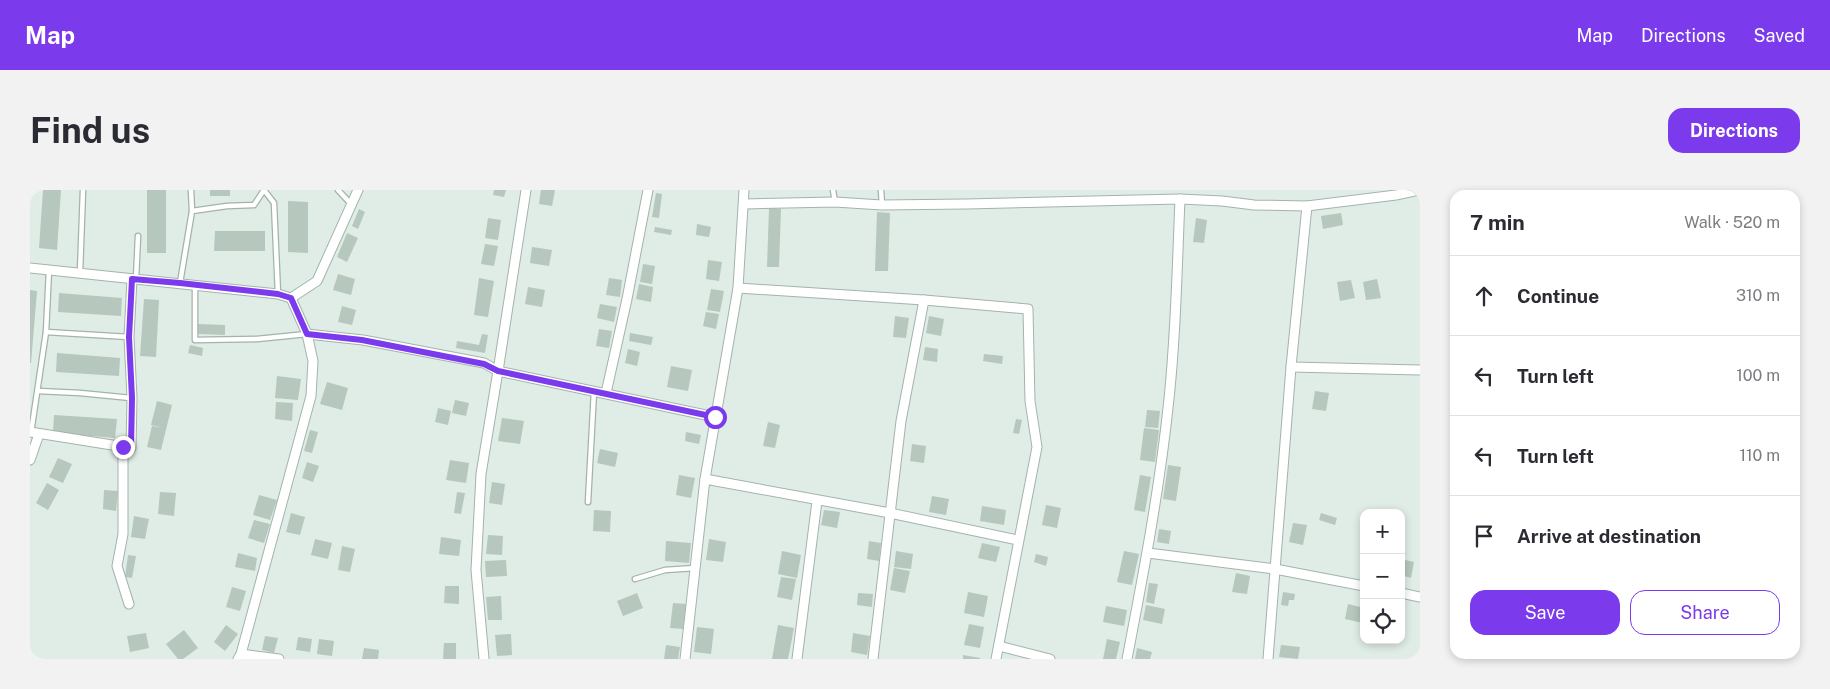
<!DOCTYPE html>
<html lang="en">
<head>
<meta charset="utf-8">
<style>
	:root { --surface:#fff; --page:#f2f2f3; --text:#2b2b33; --muted:#7c7c81; --line:#e1e1e2; --accent:#7c3aed }
	body { margin:0; font-family:"Public Sans",sans-serif; background:var(--page); color:var(--text) }
	.controls { position:absolute; right:15px; bottom:15px; display:grid; overflow:hidden; border-radius:10px; box-shadow:0 2px 8px #0003 }
	.controls button { width:45px; height:45px; display:grid; place-items:center; padding:0; border:0; border-bottom:1px solid var(--line); background:var(--surface); color:var(--text); font:25px sans-serif }
	.stop { position:absolute; width:15px; height:15px; margin:-11px; border:4px solid #7c3aed; border-radius:50%; background:#fff }
	.stop.end { background:#7c3aed; border-color:#fff; box-shadow:0 1px 5px #0008 }
	.list { margin:0; padding:0; list-style:none }
	h2 { display:flex; justify-content:space-between; align-items:center; height:65px; margin:0; padding:0 20px; font-size:21px }
	h2 small { font-size:16px; font-weight:400; color:var(--muted) }
	.list li { display:grid; grid-template-columns:32px 1fr auto; gap:15px; align-items:center; box-sizing:border-box; height:80px; padding:0 20px; border-top:1px solid var(--line) }
	.list b { display:block; font-size:19px; white-space:nowrap }
	.list em { font-size:16px; font-style:normal; color:var(--muted) }
	.actions { display:flex; gap:10px; padding:15px 20px }
	.actions a { flex:1; padding:11px 0; border:1px solid var(--accent); border-radius:15px; text-align:center; font-size:18px; color:var(--accent) }
	.actions .main { background:var(--accent); color:#fff }
	.icon { flex:none; width:28px; height:28px; fill:none; stroke:currentColor; stroke-width:2; stroke-linecap:round; stroke-linejoin:round }
	.map { position:relative; flex:none; width:1390px; height:469px; overflow:hidden; border-radius:15px }
	header { display:flex; align-items:center; gap:30px; box-sizing:border-box; height:70px; padding:0 25px; background:var(--accent); color:#fff }
	header strong { font-size:24px }
	nav { display:flex; gap:28px; margin-inline-start:auto; font-size:18px }
	.intro { display:flex; align-items:center; justify-content:space-between; box-sizing:border-box; height:120px; padding:0 30px }
	h1 { margin:0; font-size:35px }
	.button { padding:12px 22px; border-radius:15px; background:var(--accent); color:#fff; font-size:18px; font-weight:700 }
	main { display:flex; gap:30px; padding:0 30px }
	aside { flex:1; background:var(--surface); border-radius:15px; box-shadow:0 2px 8px #0003 }
	.map>svg:first-child { display:block }
	.building { fill:#b6c7be }
	.lines { fill:none; stroke-linecap:round; stroke-linejoin:round }
	.service-casing { stroke:#a3b4ac; stroke-width:7 }
	.minor-casing { stroke:#a3b4ac; stroke-width:11 }
	.service { stroke:#fff; stroke-width:4.5 }
	.minor { stroke:#fff; stroke-width:9 }
	.route { stroke:#7c3aed; stroke-width:6 }
</style>
</head>
<body>
<header>
<strong>Map</strong>
<nav><a>Map</a><a>Directions</a><a>Saved</a></nav>
</header>
<div class="intro"><h1>Find us</h1><a class="button">Directions</a></div>
<main>
<div class="map">
<svg width="1390" height="469" viewBox="0 0 1390 469">
	<rect width="100%" height="100%" fill="#e0ece6"/>
	<g class="building">
		<polygon points="13,0 31,0 27,60 9,58"/>
		<rect x="117" y="0" width="19" height="63"/>
		<rect x="180" y="0" width="20" height="6"/>
		<polygon points="464,0 476,0 474,7 463,5"/>
		<polygon points="511,0 525,0 522,16 509,14"/>
		<polygon points="626,3 632,4 629,28 622,27"/>
		<polygon points="258,11 278,12 278,63 258,62"/>
		<polygon points="739,18 751,19 749,77 737,77"/>
		<polygon points="329,19 335,22 328,39 322,36"/>
		<polygon points="847,22 860,23 858,81 845,81"/>
		<polygon points="1311,23 1313,35 1293,39 1291,26"/>
		<polygon points="458,28 471,30 468,50 455,48"/>
		<polygon points="1166,28 1177,30 1174,53 1163,52"/>
		<polygon points="667,34 681,37 679,47 666,45"/>
		<polygon points="625,37 642,40 641,45 624,42"/>
		<polygon points="185,41 235,41 235,61 184,61"/>
		<polygon points="317,43 328,48 317,72 307,67"/>
		<polygon points="455,54 468,56 464,76 451,74"/>
		<polygon points="502,57 522,60 519,76 500,73"/>
		<polygon points="678,70 692,72 689,91 676,89"/>
		<polygon points="613,74 625,76 622,94 610,92"/>
		<polygon points="308,84 325,89 321,105 303,100"/>
		<polygon points="449,88 464,91 458,127 444,125"/>
		<polygon points="579,88 592,90 590,107 576,105"/>
		<polygon points="1347,89 1351,108 1336,110 1333,92"/>
		<polygon points="1321,90 1325,108 1310,111 1307,92"/>
		<polygon points="609,94 623,97 621,112 606,109"/>
		<polygon points="498,97 515,100 512,117 495,114"/>
		<polygon points="681,99 694,101 690,122 677,120"/>
		<polygon points="0,100 7,101 1,173 0,173"/>
		<polygon points="29,103 92,108 91,126 28,122"/>
		<polygon points="114,109 129,110 126,167 110,166"/>
		<polygon points="570,114 587,117 584,132 567,128"/>
		<polygon points="312,116 326,120 322,135 308,132"/>
		<polygon points="676,122 689,124 686,139 673,136"/>
		<polygon points="865,126 879,128 876,148 863,147"/>
		<polygon points="899,126 914,129 911,146 896,143"/>
		<polygon points="168,134 195,135 195,145 168,144"/>
		<polygon points="569,139 582,141 579,158 566,156"/>
		<polygon points="600,143 623,147 621,155 599,151"/>
		<polygon points="452,144 458,145 455,163 426,158 427,151 449,155"/>
		<polygon points="160,155 173,158 172,166 158,163"/>
		<polygon points="895,157 908,159 907,172 893,170"/>
		<polygon points="598,159 610,162 607,176 595,173"/>
		<polygon points="27,163 90,168 89,186 26,182"/>
		<polygon points="954,164 973,166 972,174 953,171"/>
		<polygon points="641,176 662,180 658,201 637,197"/>
		<polygon points="247,186 271,189 268,210 245,208"/>
		<polygon points="297,192 318,198 312,220 290,214"/>
		<polygon points="1285,201 1299,203 1296,221 1282,219"/>
		<polygon points="425,210 439,213 436,226 422,223"/>
		<polygon points="127,211 142,215 131,260 117,257 122,236 133,238 121,235"/>
		<polygon points="246,212 263,213 262,231 245,229"/>
		<polygon points="408,218 421,221 418,235 405,232"/>
		<polygon points="1117,220 1130,221 1128,238 1115,237"/>
		<polygon points="24,225 87,229 85,248 23,243"/>
		<polygon points="472,228 494,231 490,254 468,251"/>
		<polygon points="986,229 992,230 989,244 983,243"/>
		<polygon points="738,232 750,235 745,258 733,256"/>
		<polygon points="1114,238 1129,240 1125,272 1110,270"/>
		<polygon points="280,240 288,242 282,263 274,261"/>
		<polygon points="656,242 671,245 669,254 655,251"/>
		<polygon points="882,254 896,256 894,273 880,271"/>
		<polygon points="570,259 588,263 585,277 567,273"/>
		<polygon points="28,268 42,274 33,293 19,287"/>
		<polygon points="420,270 439,273 436,293 416,290"/>
		<polygon points="277,272 289,276 283,292 272,288"/>
		<polygon points="1138,275 1151,277 1146,311 1133,309"/>
		<polygon points="649,285 665,288 661,308 646,305"/>
		<polygon points="1110,285 1121,287 1115,322 1104,320"/>
		<polygon points="462,292 475,294 472,315 459,313"/>
		<polygon points="17,293 29,300 18,320 6,313"/>
		<polygon points="74,300 88,301 86,321 73,319"/>
		<polygon points="130,302 146,303 144,326 128,324"/>
		<polygon points="427,302 435,303 431,324 424,323"/>
		<polygon points="229,305 247,310 240,330 223,325"/>
		<polygon points="902,306 919,309 916,325 899,322"/>
		<polygon points="1016,315 1031,318 1027,338 1012,335"/>
		<polygon points="952,316 976,320 974,335 950,331"/>
		<polygon points="564,320 581,321 580,342 563,341"/>
		<polygon points="794,320 810,322 807,338 791,335"/>
		<polygon points="261,323 275,327 270,345 256,342"/>
		<polygon points="1291,323 1307,328 1305,335 1289,330"/>
		<polygon points="104,326 119,329 115,349 101,347"/>
		<polygon points="224,330 240,334 234,353 218,348"/>
		<polygon points="1263,333 1277,335 1273,355 1259,352"/>
		<polygon points="1129,339 1141,341 1139,354 1127,352"/>
		<polygon points="458,345 473,346 472,365 456,364"/>
		<polygon points="411,347 431,350 429,366 409,364"/>
		<polygon points="285,349 302,353 298,369 281,365"/>
		<polygon points="679,349 696,352 693,372 676,370"/>
		<polygon points="636,351 661,353 659,373 635,371"/>
		<polygon points="839,351 851,353 849,371 837,369"/>
		<polygon points="952,353 970,357 966,372 948,368"/>
		<polygon points="312,356 325,359 320,382 308,380"/>
		<polygon points="752,361 771,365 767,388 748,384"/>
		<polygon points="866,361 883,364 881,379 864,377"/>
		<polygon points="1094,361 1109,364 1102,395 1087,392"/>
		<polygon points="208,363 227,368 225,381 205,377"/>
		<polygon points="1006,364 1018,367 1016,376 1004,372"/>
		<polygon points="98,365 106,366 102,388 95,387"/>
		<polygon points="1371,369 1384,372 1381,388 1371,385"/>
		<polygon points="476,370 477,386 456,387 455,371"/>
		<polygon points="864,378 880,381 875,403 860,400"/>
		<polygon points="1206,383 1220,386 1217,404 1202,402"/>
		<polygon points="751,387 766,389 762,410 747,407"/>
		<polygon points="1119,393 1128,394 1124,414 1116,412"/>
		<polygon points="415,396 429,396 429,414 414,413"/>
		<polygon points="202,397 216,401 210,421 196,417"/>
		<polygon points="938,402 958,406 954,427 934,423"/>
		<polygon points="1253,402 1265,404 1264,410 1259,410 1258,416 1251,415"/>
		<polygon points="607,403 613,418 593,426 587,411"/>
		<polygon points="828,403 843,404 842,417 827,415"/>
		<polygon points="471,406 472,430 458,430 456,407"/>
		<polygon points="643,413 656,414 653,439 640,438"/>
		<polygon points="1318,414 1334,418 1333,433 1315,429"/>
		<polygon points="1116,415 1135,419 1132,434 1113,430"/>
		<polygon points="1076,416 1097,420 1094,436 1073,432"/>
		<polygon points="939,434 954,437 950,458 934,455"/>
		<polygon points="196,435 208,444 195,461 184,452"/>
		<polygon points="748,435 764,438 758,469 742,469"/>
		<polygon points="667,437 684,439 681,464 664,462"/>
		<polygon points="154,440 168,458 153,469 148,469 136,454"/>
		<polygon points="116,443 119,458 100,462 97,446"/>
		<polygon points="823,443 840,446 837,465 821,462"/>
		<polygon points="481,444 482,465 467,466 465,445"/>
		<polygon points="235,446 248,448 244,463 232,460"/>
		<polygon points="268,447 282,449 280,462 266,460"/>
		<polygon points="289,449 304,451 302,466 287,464"/>
		<polygon points="1077,449 1090,452 1086,469 1073,469"/>
		<polygon points="414,453 426,453 426,469 413,469"/>
		<polygon points="636,455 650,457 648,469 634,469"/>
		<polygon points="1251,455 1270,457 1268,469 1249,467"/>
		<polygon points="334,458 349,460 348,469 332,469"/>
		<polygon points="1107,458 1122,462 1120,469 1105,469"/>
		<polygon points="933,465 950,468 950,469 933,469"/>
	</g>
	<g class="lines">
		<defs>
			<g id="service">
				<polyline points="161,0 162,21"/>
				<polyline points="308,0 321,14"/>
				<polyline points="803,0 805,12"/>
				<polyline points="851,0 852,15"/>
				<polyline points="50,82 53,0"/>
				<polyline points="106,89 108,46"/>
				<polyline points="150,93 162,21 197,16 224,15 234,0 244,13 248,104"/>
				<polyline points="165,96 165,150 227,149 277,144"/>
				<polyline points="16,142 99,147"/>
				<polyline points="8,201 50,203 101,208"/>
				<polyline points="1,243 16,142 19,80"/>
				<polyline points="558,312 564,201"/>
				<polyline points="605,389 635,380 665,378"/>
			</g>
			<g id="minor">
				<polyline points="714,14 805,12 852,15 936,14 1150,9 1192,11 1224,15 1277,16 1366,5 1390,0"/>
				<polyline points="0,78 248,104 261,108 277,144 283,171 281,206 211,464 208,469"/>
				<polyline points="708,98 894,110 998,119 1000,211 1007,257 966,469"/>
				<polyline points="261,108 287,91 328,0"/>
				<polyline points="277,144 333,150 454,173 468,181 685,227"/>
				<polyline points="1261,177 1390,180"/>
				<polyline points="576,203 597,109 618,0"/>
				<polyline points="0,242 101,258 102,208 99,147 102,89"/>
				<polyline points="93,257 93,344 87,376 99,414"/>
				<polyline points="0,270 9,244"/>
				<polyline points="675,289 708,98 714,0"/>
				<polyline points="1118,363 1245,379 1334,396"/>
				<polyline points="1371,403 1390,407"/>
				<polyline points="969,456 1020,469"/>
				<polyline points="211,464 249,469"/>
				<polyline points="454,469 446,380 451,284 468,181 496,0"/>
				<polyline points="655,469 675,289 860,323 988,350"/>
				<polyline points="767,469 787,311"/>
				<polyline points="843,469 871,231 894,110"/>
				<path d="M1097 469C1113 386 1129 302 1138 218 1146 148 1147 78 1150 9"/>
				<polyline points="1238,469 1261,177 1277,16"/>
			</g>
		</defs>
		<use href="#service" class="service-casing"/>
		<use href="#minor" class="minor-casing"/>
		<use href="#service" class="service"/>
		<use href="#minor" class="minor"/>
	</g>
	<g class="lines">
		<polyline class="route" points="93,257 101,258 102,208 99,147 102,89 150,93 248,104 261,108 277,144 332,150 454,174 468,181 685,227"/>
	</g>
</svg>
<div class="controls">
<button>+</button>
<button>−</button>
<button><svg class="icon" aria-label="locate" viewBox="0 0 24 24"><circle cx="12" cy="12" r="6"/><path d="M12 2v4M12 18v4M2 12h4M18 12h4"/></svg></button>
</div>
<div class="stop" style="left:685px;top:227px"></div>
<div class="stop end" style="left:93px;top:257px"></div>
</div>
<aside>
<h2>7 min<small>Walk · 520 m</small></h2>
<ul class="list">
<li><svg class="icon" aria-label="ahead" viewBox="0 0 24 24"><path d="M12 20V5M6 11l6-6 6 6"/></svg><div><b>Continue</b></div><em>310 m</em></li>
<li><svg class="icon" aria-label="left" viewBox="0 0 24 24"><path d="M17 20v-9H6M10 6l-5 5 5 5"/></svg><div><b>Turn left</b></div><em>100 m</em></li>
<li><svg class="icon" aria-label="left" viewBox="0 0 24 24"><path d="M17 20v-9H6M10 6l-5 5 5 5"/></svg><div><b>Turn left</b></div><em>110 m</em></li>
<li><svg class="icon" aria-label="arrive" viewBox="0 0 24 24"><path d="M6 21V4h12l-3 4 3 4H6"/></svg><div><b>Arrive at destination</b></div></li>
</ul>
<div class="actions"><a class="main">Save</a><a>Share</a></div>
</aside>
</main>
</body>
</html>
